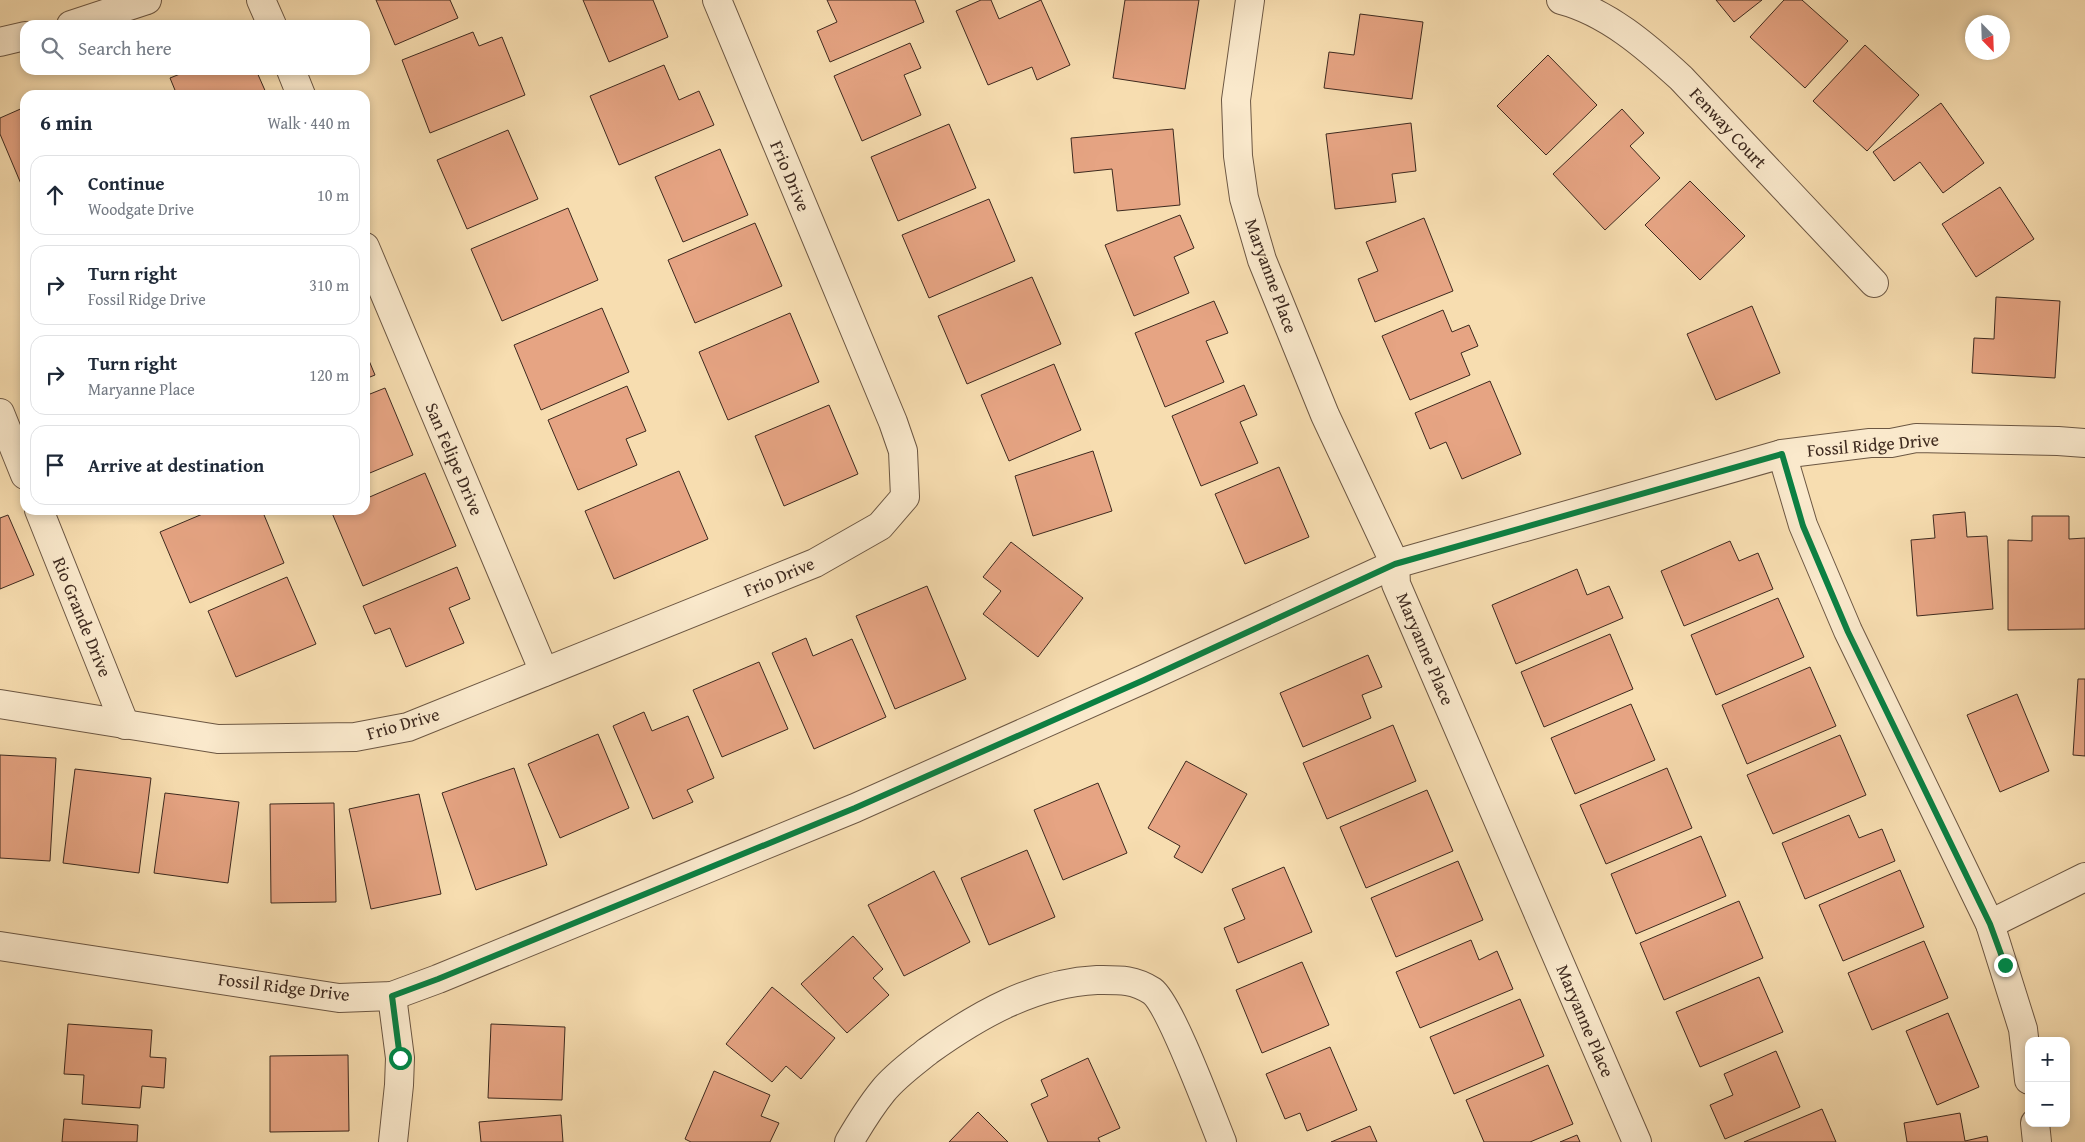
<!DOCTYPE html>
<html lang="en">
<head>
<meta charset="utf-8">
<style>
	:root { --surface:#fff; --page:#f6f6f7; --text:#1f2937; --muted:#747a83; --line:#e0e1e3 }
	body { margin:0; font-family:"Gentium Book Plus",serif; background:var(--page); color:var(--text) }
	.controls { position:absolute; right:15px; bottom:15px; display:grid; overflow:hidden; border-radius:10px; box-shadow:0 2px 8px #0003 }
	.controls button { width:45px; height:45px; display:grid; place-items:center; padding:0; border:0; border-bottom:1px solid var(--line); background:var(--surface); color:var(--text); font:25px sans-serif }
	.compass { position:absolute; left:1965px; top:15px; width:45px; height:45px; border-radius:50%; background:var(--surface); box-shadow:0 2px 8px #0003; rotate:157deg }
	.stop { position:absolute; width:15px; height:15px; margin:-11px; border:4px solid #0b8043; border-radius:50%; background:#fff }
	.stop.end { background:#0b8043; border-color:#fff; box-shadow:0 1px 5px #0008 }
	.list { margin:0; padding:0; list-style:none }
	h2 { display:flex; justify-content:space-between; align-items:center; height:65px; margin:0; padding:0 20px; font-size:21px }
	h2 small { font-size:16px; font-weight:400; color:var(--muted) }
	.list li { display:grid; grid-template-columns:32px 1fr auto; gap:15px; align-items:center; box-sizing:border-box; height:80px; margin:0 10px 10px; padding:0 10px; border:1px solid var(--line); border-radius:15px }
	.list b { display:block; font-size:19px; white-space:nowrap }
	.list p { margin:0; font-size:16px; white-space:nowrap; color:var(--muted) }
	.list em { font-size:16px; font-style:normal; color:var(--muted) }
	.icon { flex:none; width:28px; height:28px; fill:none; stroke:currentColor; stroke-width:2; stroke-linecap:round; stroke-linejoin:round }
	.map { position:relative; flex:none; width:2085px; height:1142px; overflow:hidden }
	.search { position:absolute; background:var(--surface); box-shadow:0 2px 8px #0003; left:20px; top:20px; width:350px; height:55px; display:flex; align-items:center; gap:12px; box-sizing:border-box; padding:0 18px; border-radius:15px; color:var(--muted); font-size:19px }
	.panel { position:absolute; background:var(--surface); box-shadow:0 2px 8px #0003; left:20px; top:90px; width:350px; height:425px; border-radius:15px }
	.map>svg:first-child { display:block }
	.building { fill:#e6a483; stroke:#3e2a1f }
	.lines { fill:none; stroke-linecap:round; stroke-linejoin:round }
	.minor-casing { stroke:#6c5743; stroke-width:30 }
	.tertiary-casing { stroke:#6c5743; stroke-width:30 }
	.minor { stroke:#fae9cc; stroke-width:28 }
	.tertiary { stroke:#fae9cc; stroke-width:28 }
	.route { stroke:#0b8043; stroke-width:6 }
	.labels { text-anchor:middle; stroke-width:4.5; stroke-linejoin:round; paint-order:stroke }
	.street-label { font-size:18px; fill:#3e2a1f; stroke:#fae9cc }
</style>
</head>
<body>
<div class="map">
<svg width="2085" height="1142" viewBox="0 0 2085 1142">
	<rect width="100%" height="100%" fill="#f7ddb0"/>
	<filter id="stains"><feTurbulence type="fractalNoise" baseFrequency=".004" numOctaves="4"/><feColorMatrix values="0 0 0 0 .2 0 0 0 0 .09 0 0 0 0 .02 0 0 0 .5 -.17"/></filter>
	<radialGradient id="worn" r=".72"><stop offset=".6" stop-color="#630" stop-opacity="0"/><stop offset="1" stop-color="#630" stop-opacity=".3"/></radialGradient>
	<g class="building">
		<polygon points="376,0 450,0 458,18 395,45"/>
		<polygon points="583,0 653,0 668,37 609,62"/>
		<polygon points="827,0 915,0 924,22 830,62 817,31 837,22"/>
		<polygon points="981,0 991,0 999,19 1041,0 1070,65 1037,80 1032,67 988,85 956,11"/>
		<polygon points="1125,0 1199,0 1185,89 1113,78"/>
		<polygon points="1716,0 1762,0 1734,22"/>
		<polygon points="1784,0 1802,0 1848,41 1805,88 1750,37"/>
		<polygon points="1360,14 1423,22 1412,99 1324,88 1329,52 1354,55"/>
		<polygon points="473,32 479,46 502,37 525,95 430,133 402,60"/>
		<polygon points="910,43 921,68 904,75 921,115 862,141 834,76"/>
		<polygon points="1865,45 1919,95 1867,151 1813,101"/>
		<polygon points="1548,55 1597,105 1546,155 1497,106"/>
		<polygon points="664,65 679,100 699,91 714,125 619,165 590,96"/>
		<polygon points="190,70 256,70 267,95 177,95 170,78"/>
		<polygon points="1941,103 1984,163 1943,193 1920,162 1894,181 1873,152"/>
		<polygon points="25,107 25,190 24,191 0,134 0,118"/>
		<polygon points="1622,109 1644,133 1630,146 1660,178 1605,230 1553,174"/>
		<polygon points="1411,123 1416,171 1392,174 1396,202 1335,209 1326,134"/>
		<polygon points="949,124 976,188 898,221 871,157"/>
		<polygon points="1173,129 1180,205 1117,211 1112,169 1074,173 1071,138"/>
		<polygon points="508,130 538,199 467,229 437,160"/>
		<polygon points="720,149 748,215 683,242 655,177"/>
		<polygon points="1690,181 1745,236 1700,280 1645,225"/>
		<polygon points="2000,187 2034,239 1976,277 1942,224"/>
		<polygon points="989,199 1015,261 929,298 902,235"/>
		<polygon points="568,208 598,280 502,321 471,249"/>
		<polygon points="1180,215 1194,248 1174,257 1189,293 1134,316 1105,245"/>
		<polygon points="1424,218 1453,291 1375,322 1358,279 1378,271 1366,242"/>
		<polygon points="755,223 782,286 695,323 668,260"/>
		<polygon points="1032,277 1061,344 967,384 938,316"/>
		<polygon points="1996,297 2060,301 2055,378 1972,373 1974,338 1994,339"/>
		<polygon points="1214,301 1228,333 1206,341 1224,382 1165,407 1135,333"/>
		<polygon points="1752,306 1780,373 1716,400 1687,334"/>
		<polygon points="602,308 629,372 541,410 514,345"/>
		<polygon points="1443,310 1452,332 1469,325 1478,346 1461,353 1470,375 1410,400 1382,336"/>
		<polygon points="790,313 819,382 728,420 699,352"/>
		<polygon points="365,351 375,375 365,379"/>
		<polygon points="1054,364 1081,430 1009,461 981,395"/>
		<polygon points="1490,381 1521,454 1462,479 1446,442 1430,449 1415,413"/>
		<polygon points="1244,385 1257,415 1240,422 1258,463 1201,486 1172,416"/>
		<polygon points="627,386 646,431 626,439 637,465 578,490 548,420"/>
		<polygon points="385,388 413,455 365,475 365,396"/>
		<polygon points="829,405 858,474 784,506 755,436"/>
		<polygon points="1093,451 1112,511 1033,536 1015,476"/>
		<polygon points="1279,467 1309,537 1245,564 1215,494"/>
		<polygon points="679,471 708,539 614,579 585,511"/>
		<polygon points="425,473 456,546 363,586 332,513 339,510 365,510 365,499"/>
		<polygon points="212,510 262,510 284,563 190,603 160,532"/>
		<polygon points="1965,512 1967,537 1987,536 1993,609 1917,616 1911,540 1935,538 1933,515"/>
		<polygon points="8,515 34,575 0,589 0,518"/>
		<polygon points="2032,516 2069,516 2069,539 2085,538 2085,629 2008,630 2008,540 2032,541"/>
		<polygon points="1730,541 1739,561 1758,553 1773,589 1684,626 1661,571"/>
		<polygon points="1011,542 1083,598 1038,657 983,614 1001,591 983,577"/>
		<polygon points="457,567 470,599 449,608 464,643 406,667 390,628 375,634 363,606"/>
		<polygon points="1577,569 1587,595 1609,586 1623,618 1516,664 1492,605"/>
		<polygon points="287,577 316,644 236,677 208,611"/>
		<polygon points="927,586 966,679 895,709 856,616"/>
		<polygon points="1778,598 1804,657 1716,695 1691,635"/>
		<polygon points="1610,634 1633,689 1544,727 1521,672"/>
		<polygon points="806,638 813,656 852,639 886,717 814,749 772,653"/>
		<polygon points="1368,655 1382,687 1362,695 1371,718 1303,747 1280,693"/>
		<polygon points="759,662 788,729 722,757 693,690"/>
		<polygon points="1810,667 1836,726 1747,764 1722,705"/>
		<polygon points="2078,679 2085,679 2085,756 2073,755"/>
		<polygon points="2017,694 2049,771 2000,792 1967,715"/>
		<polygon points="1631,704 1655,760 1575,794 1551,738"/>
		<polygon points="644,712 652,731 688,716 714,778 687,790 693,802 653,819 613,726"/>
		<polygon points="1393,725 1416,781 1327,819 1303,763"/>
		<polygon points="598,734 629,808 560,838 528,764"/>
		<polygon points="1840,735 1866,795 1773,834 1747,775"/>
		<polygon points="0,755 56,758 50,861 0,858"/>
		<polygon points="1186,761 1247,794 1202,873 1174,857 1180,846 1148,828"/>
		<polygon points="514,768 547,865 476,890 442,793"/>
		<polygon points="1667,768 1692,828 1606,864 1580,805"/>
		<polygon points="75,769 151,778 139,873 63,863"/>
		<polygon points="1098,783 1127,853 1063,880 1034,810"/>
		<polygon points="1427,790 1453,851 1366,888 1340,827"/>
		<polygon points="165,793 239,802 228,883 154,873"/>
		<polygon points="419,794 441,894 371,909 349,809"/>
		<polygon points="334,803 336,902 271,903 270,804"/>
		<polygon points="1849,815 1859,838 1882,829 1895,861 1805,899 1782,843"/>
		<polygon points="1701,836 1726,896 1636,934 1611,874"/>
		<polygon points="1027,850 1055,917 989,945 961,878"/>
		<polygon points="1458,861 1483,920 1396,957 1371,898"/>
		<polygon points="1284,867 1312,932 1238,963 1224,928 1245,919 1232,889"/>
		<polygon points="1900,870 1924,927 1843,961 1819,905"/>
		<polygon points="934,871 970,942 904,976 868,905"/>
		<polygon points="1739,901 1763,958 1664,1000 1640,943"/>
		<polygon points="853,936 883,969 873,978 889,995 847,1033 801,984"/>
		<polygon points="1471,940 1479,960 1497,951 1513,989 1420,1028 1396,972"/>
		<polygon points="1924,941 1948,998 1872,1030 1848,973"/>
		<polygon points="1302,962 1329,1025 1262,1053 1236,990"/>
		<polygon points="1759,977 1783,1032 1700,1067 1676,1012"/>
		<polygon points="772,987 835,1038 801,1079 786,1066 772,1082 726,1044"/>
		<polygon points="1520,999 1544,1056 1454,1094 1430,1037"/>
		<polygon points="1948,1013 1979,1087 1937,1105 1906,1031"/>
		<polygon points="68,1024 152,1030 150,1057 166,1058 164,1088 142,1086 140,1108 82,1104 84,1075 64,1074"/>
		<polygon points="491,1024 565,1027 562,1100 488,1098"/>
		<polygon points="1330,1047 1357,1110 1307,1131 1300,1113 1285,1119 1266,1074"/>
		<polygon points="1776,1051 1800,1107 1725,1139 1710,1105 1733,1095 1724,1074"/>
		<polygon points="348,1055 349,1131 270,1132 270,1056"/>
		<polygon points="1088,1058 1120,1128 1098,1138 1100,1142 1048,1142 1031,1104 1048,1096 1041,1080"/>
		<polygon points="1548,1065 1573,1124 1530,1142 1484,1142 1466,1100"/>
		<polygon points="714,1071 770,1095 761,1116 779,1123 770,1142 691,1142 685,1139"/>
		<polygon points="1822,1109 1836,1142 1744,1142"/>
		<polygon points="978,1112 1008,1142 949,1142"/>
		<polygon points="1960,1113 1965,1141 1987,1136 1988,1142 1907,1142 1904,1123"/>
		<polygon points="561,1115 563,1142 481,1142 479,1122"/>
		<polygon points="64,1119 138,1125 137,1142 62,1142"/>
		<polygon points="1370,1126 1377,1142 1331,1142"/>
		<polygon points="1577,1135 1580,1142 1560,1142"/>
	</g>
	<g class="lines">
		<defs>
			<g id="minor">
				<polyline points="261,0 272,25"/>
				<polyline points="1250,0 1236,100 1238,156 1244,198 1262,260 1325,415 1395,564 1396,584 1637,1142"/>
				<path d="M1561 0C1607 12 1646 46 1681 78L1874 283"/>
				<polyline points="71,25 147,0"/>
				<polyline points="0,42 25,36"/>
				<polyline points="291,70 301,95"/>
				<polyline points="365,247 544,672"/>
				<polyline points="0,413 25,475"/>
				<polyline points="1782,454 1803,525 1848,631 1990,924 2023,1029 2029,1080"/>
				<polyline points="39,510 125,725"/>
				<polyline points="0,704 218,739 355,737 408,727 815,563 880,526 905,497 903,451 893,422 717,0"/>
				<polyline points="1990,924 2085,877"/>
				<polyline points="392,996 400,1058 399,1085 393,1142"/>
				<polyline points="2035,1123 2037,1142"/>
				<path d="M849 1142C859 1125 870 1107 883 1091 895 1076 913 1063 928 1051 978 1015 1034 983 1097 980 1119 980 1133 979 1152 991 1170 1004 1211 1115 1222 1142"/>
			</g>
			<polyline id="tertiary" points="0,946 339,998 392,996 438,979 855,808 1144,679 1395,564 1782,454 1870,443 1891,443 1916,438 2058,441 2085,443"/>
		</defs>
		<use href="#minor" class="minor-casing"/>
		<use href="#tertiary" class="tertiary-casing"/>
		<use href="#minor" class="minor"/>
		<use href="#tertiary" class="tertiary"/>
	</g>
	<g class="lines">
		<polyline class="route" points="400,1058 392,996 438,979 855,808 1144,680 1395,564 1782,454 1803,526 1848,632 1990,924 2005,965"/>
	</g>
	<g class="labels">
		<g class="street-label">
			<text transform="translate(1728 128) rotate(47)" y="6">Fenway Court</text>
			<text transform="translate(790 176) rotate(67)" y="6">Frio Drive</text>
			<text transform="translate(1271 276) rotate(70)" y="6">Maryanne Place</text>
			<text transform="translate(1873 445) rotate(-5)" y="6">Fossil Ridge Drive</text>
			<text transform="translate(454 459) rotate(67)" y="6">San Felipe Drive</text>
			<text transform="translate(779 577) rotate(-23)" y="6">Frio Drive</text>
			<text transform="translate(82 617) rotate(68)" y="6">Rio Grande Drive</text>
			<text transform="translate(1425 649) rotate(67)" y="6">Maryanne Place</text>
			<text transform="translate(403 724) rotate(-16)" y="6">Frio Drive</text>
			<text transform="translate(284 987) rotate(7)" y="6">Fossil Ridge Drive</text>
			<text transform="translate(1585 1021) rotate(67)" y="6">Maryanne Place</text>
		</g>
	</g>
	<rect width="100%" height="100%" filter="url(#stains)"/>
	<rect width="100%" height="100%" fill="url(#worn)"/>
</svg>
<div class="controls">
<button>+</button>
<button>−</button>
</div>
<svg class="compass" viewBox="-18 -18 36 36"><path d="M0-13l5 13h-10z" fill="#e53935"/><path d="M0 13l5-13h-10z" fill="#747a83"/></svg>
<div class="stop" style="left:400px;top:1058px"></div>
<div class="stop end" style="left:2005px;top:965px"></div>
<div class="search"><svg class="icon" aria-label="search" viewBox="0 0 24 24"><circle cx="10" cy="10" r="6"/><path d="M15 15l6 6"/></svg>Search here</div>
<section class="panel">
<h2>6 min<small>Walk · 440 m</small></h2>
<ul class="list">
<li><svg class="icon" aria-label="ahead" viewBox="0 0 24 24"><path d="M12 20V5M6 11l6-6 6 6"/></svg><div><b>Continue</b><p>Woodgate Drive</p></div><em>10 m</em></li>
<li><svg class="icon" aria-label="right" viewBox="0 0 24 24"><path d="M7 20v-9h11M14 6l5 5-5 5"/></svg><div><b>Turn right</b><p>Fossil Ridge Drive</p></div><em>310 m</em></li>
<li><svg class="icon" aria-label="right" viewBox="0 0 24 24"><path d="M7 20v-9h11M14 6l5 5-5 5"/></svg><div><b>Turn right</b><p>Maryanne Place</p></div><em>120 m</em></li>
<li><svg class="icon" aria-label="arrive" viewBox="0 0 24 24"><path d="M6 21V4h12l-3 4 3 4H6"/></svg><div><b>Arrive at destination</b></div></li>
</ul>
</section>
</div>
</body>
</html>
